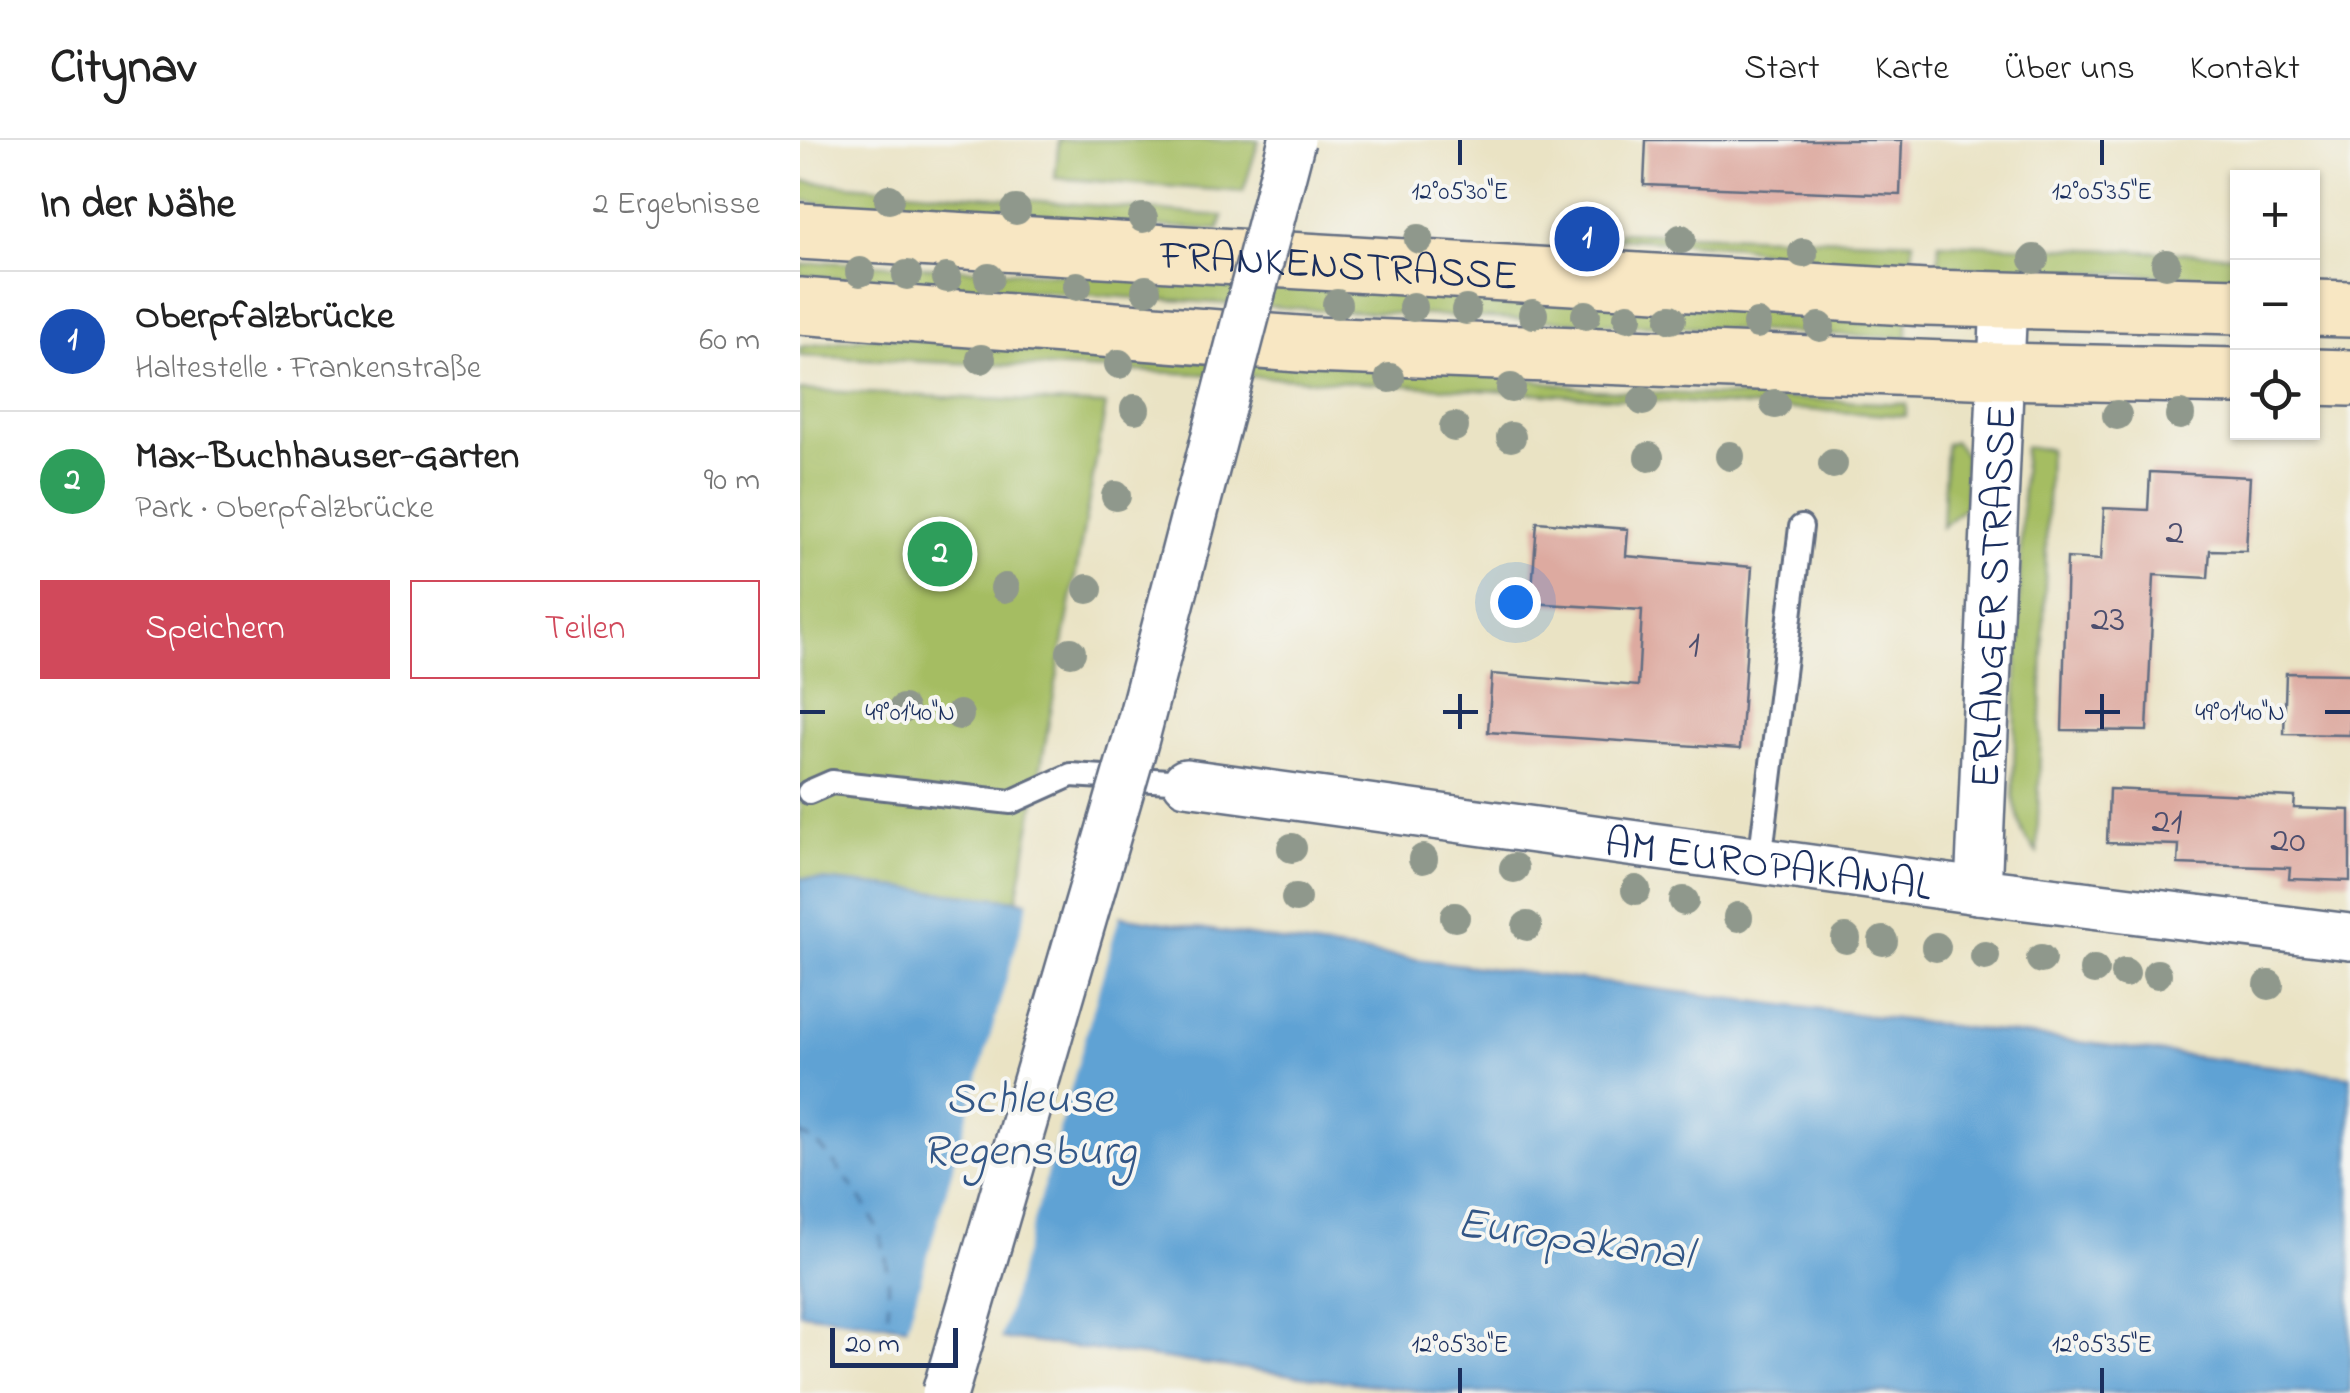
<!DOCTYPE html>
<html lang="de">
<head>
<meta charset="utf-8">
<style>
	:root { --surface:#fff; --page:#f2f2f2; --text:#222; --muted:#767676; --line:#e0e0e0; --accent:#d1495b }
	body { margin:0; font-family:"Indie Flower",sans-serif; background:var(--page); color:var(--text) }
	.controls { position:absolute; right:30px; top:30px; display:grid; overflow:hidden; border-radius:0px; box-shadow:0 2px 8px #0004 }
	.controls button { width:90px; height:90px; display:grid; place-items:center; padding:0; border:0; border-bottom:2px solid var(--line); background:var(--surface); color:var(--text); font:50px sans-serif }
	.scale { position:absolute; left:30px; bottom:25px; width:128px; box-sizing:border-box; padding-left:10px; border:5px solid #1b2f5e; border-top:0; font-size:28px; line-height:35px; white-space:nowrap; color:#1b2f5e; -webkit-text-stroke:8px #f6f6f2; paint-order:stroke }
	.you { position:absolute; left:715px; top:462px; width:35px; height:35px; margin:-25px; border:8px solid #fff; border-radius:50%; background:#1a73e8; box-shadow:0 0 0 15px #1a73e833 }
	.badge { display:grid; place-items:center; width:65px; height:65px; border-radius:50%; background:var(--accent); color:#fff; font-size:32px; font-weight:700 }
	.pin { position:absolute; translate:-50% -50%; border:5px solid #fff; box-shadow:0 2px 10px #0006 }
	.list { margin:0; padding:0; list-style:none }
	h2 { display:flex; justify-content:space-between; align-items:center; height:130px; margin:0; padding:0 40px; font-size:42px }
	h2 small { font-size:32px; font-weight:400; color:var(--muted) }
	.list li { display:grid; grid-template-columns:65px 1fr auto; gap:30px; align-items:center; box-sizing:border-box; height:140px; padding:0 40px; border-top:2px solid var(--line) }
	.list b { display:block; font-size:38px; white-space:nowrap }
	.list p { margin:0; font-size:32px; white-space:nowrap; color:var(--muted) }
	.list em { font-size:32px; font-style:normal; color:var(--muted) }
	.actions { display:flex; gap:20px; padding:30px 40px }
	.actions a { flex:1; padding:22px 0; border:2px solid var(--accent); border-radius:0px; text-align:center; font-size:35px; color:var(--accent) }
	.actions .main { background:var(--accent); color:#fff }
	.icon { flex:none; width:55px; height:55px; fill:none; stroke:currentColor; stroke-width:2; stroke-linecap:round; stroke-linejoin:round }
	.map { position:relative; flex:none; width:1550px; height:1253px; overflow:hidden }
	header { display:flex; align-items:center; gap:60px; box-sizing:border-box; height:140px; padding:0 50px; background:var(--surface); border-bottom:2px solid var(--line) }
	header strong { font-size:48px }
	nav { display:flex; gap:55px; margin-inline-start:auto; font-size:35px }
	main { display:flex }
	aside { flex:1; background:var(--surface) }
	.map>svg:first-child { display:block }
	.green { fill:#a5bd62; stroke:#607660; stroke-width:2.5 }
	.water { fill:#5fa2d4; stroke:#3d6899; stroke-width:2.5 }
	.pier { fill:#eae3c4 }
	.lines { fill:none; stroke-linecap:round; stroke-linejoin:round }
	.ferry { stroke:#335787; stroke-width:2.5; stroke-dasharray:12 10; stroke-linecap:butt }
	.building { fill:#ddaaa0 }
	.service-casing { stroke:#636e82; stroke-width:28 }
	.minor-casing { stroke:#636e82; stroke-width:50 }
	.secondary-casing { stroke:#636e82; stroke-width:60 }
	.service { stroke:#fff; stroke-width:22 }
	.minor { stroke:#fff; stroke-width:45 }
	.secondary { stroke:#f8e7c3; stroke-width:55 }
	.minor-bridge-casing { stroke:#636e82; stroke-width:50; stroke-linecap:butt }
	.minor-bridge { stroke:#fff; stroke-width:45 }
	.tree { fill:#8f988c }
	.ticks { fill:none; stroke:#1b2f5e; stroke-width:4 }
	.labels { text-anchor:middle; stroke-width:8; stroke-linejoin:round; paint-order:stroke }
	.number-label { font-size:38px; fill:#4c4e6e }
	.street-label { font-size:42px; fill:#1b2f5e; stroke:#f6f6f2 }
	.water-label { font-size:45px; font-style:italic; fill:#335787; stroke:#f6f6f2 }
	.ticks-label { font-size:25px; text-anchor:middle; fill:#1b2f5e; stroke:#f6f6f2; stroke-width:8; stroke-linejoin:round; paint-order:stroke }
</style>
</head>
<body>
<header>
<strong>Citynav</strong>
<nav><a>Start</a><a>Karte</a><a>Über uns</a><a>Kontakt</a></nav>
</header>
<main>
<aside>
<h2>In der Nähe<small>2 Ergebnisse</small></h2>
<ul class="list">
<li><span class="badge" style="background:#1a4fb4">1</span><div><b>Oberpfalzbrücke</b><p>Haltestelle · Frankenstraße</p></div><em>60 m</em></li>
<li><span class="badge" style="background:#2e9e5b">2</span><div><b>Max-Buchhauser-Garten</b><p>Park · Oberpfalzbrücke</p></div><em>90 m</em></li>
</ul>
<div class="actions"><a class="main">Speichern</a><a>Teilen</a></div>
</aside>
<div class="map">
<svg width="1550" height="1253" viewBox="0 0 1550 1253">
	<rect width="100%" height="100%" fill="#f6f6f2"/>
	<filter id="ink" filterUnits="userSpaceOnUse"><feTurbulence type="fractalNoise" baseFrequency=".01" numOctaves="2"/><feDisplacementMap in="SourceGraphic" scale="20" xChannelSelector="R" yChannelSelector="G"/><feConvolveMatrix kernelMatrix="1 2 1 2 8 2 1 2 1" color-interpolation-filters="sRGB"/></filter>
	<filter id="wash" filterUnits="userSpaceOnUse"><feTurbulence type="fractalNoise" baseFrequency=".0048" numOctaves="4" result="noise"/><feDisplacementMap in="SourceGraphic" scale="40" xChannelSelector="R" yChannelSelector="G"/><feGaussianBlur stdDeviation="2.25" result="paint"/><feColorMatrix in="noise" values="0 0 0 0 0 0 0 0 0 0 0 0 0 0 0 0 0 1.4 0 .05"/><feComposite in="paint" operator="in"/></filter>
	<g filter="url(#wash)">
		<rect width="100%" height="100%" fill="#eae3c4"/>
		<g class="green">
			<polygon points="259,0 459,0 443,52 255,38"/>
			<polygon points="0,41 423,76 419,90 30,66 0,60"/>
			<polygon points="821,92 1113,101 1112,126 1013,123 938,106 813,98"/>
			<polygon points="1139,103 1437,115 1438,138 1138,127"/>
			<polygon points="28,122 1107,177 1107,198 523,170 0,136 0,125"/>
			<polygon points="77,196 681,231 793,250 1106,264 1106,276 465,237 0,216 0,207"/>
			<polygon points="0,250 306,265 217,760 0,738"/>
			<polygon points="1154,301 1165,315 1166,366 1142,387 1146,304"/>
			<polygon points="1224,307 1249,309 1237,713 1223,694 1213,657"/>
		</g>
		<polygon class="water" points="0,738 217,760 520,807 1550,936 1550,1253 636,1253 0,1173"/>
		<polygon class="pier" points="230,757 321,770 199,1203 106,1192"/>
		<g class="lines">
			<path class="ferry" d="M0 994C19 1002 28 1015 40 1031 83 1083 93 1117 87 1185"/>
		</g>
		<g id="blocks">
			<g class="building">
				<polygon points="846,0 1102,0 1100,55 844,45"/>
				<polygon points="1350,332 1450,337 1446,411 1410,410 1408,438 1354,435 1347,591 1262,590 1267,418 1301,420 1304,368 1348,370"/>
				<polygon points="737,382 828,389 826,416 952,427 940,609 688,592 692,534 838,546 842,470 731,463"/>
				<polygon points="1486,533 1550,534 1550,595 1484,594"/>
				<polygon points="1309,649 1495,657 1494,668 1550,670 1550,741 1489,739 1490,728 1378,724 1379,705 1307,703"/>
			</g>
		</g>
	</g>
	<g filter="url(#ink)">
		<use href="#blocks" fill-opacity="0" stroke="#636e82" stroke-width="2.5"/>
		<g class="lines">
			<defs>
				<g id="service">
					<polyline points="9,652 32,642 211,662 271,635 386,642"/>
					<polyline points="960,721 1001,387"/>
				</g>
				<g id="minor">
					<path id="s1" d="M386 642 1178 751 1550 797"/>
					<path id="s2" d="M1178 751 1204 160"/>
				</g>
				<g id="secondary">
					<path id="s3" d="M0 91 1125 158 1438 166"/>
					<polyline points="0,166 512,205 1198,231 1438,236"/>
					<polyline points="1512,168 1550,169"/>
					<polyline points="1512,237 1550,238"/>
				</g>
			</defs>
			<use href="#service" class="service-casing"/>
			<use href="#minor" class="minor-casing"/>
			<use href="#secondary" class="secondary-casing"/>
			<use href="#service" class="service"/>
			<use href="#minor" class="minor"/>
			<use href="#secondary" class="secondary"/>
			<defs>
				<polyline id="minor-bridge" points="145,1253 335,602 492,0"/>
			</defs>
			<use href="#minor-bridge" class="minor-bridge-casing"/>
			<use href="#minor-bridge" class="minor-bridge"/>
		</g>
		<g class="tree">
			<circle cx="89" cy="59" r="15"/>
			<circle cx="216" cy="70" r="15"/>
			<circle cx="343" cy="78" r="15"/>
			<circle cx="619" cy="99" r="15"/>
			<circle cx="881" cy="99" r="15"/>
			<circle cx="1003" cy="113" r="15"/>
			<circle cx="1234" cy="119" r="15"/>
			<circle cx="1366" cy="124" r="15"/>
			<circle cx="60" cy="132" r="15"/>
			<circle cx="107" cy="135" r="15"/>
			<circle cx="147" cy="138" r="15"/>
			<circle cx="189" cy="138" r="15"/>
			<circle cx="277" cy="146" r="15"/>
			<circle cx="346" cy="150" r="15"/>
			<circle cx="537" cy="164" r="15"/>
			<circle cx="613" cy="167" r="15"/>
			<circle cx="666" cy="170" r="15"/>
			<circle cx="733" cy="174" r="15"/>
			<circle cx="786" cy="175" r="15"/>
			<circle cx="828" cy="177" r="15"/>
			<circle cx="871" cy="179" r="15"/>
			<circle cx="957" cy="184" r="15"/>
			<circle cx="1020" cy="187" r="15"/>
			<circle cx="181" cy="219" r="15"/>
			<circle cx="319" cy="224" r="15"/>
			<circle cx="590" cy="238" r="15"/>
			<circle cx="711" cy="248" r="15"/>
			<circle cx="843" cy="261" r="15"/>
			<circle cx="975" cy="264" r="15"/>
			<circle cx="335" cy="269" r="15"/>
			<circle cx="1317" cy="275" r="15"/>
			<circle cx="1380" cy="275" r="15"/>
			<circle cx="654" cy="287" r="15"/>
			<circle cx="711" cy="297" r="15"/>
			<circle cx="930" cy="316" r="15"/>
			<circle cx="849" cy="317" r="15"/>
			<circle cx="1033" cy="324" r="15"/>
			<circle cx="316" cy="356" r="15"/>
			<circle cx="205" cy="448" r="15"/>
			<circle cx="288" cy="449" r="15"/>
			<circle cx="271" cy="512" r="15"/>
			<circle cx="103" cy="569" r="15"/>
			<circle cx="159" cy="575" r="15"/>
			<circle cx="492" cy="708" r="15"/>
			<circle cx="623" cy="719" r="15"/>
			<circle cx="714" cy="728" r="15"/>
			<circle cx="836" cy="750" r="15"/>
			<circle cx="496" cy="758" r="15"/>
			<circle cx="884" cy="761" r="15"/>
			<circle cx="655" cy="777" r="15"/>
			<circle cx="938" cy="777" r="15"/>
			<circle cx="727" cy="786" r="15"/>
			<circle cx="1046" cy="799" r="15"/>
			<circle cx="1083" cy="801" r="15"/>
			<circle cx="1136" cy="807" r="15"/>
			<circle cx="1185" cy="816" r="15"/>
			<circle cx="1241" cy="819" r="15"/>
			<circle cx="1294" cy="830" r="15"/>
			<circle cx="1325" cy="833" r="15"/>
			<circle cx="1357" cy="834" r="15"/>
			<circle cx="1469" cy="845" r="15"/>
		</g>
	</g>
	<path class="ticks" d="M660 0V25M1302 0V25M660 554V589M1302 554V589M0 572H25M643 572H678M1285 572H1320M1525 572H1550M660 1228V1253M1302 1228V1253"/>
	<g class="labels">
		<g class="number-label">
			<text x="1375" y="403">2</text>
			<text x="1308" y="490">23</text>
			<text x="894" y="515">1</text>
			<text x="1367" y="692">21</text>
			<text x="1488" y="711">20</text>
		</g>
		<g class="street-label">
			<text dy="15" stroke="none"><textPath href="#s3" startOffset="540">FRANKENSTRASSE</textPath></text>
			<text dy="15" stroke="none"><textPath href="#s2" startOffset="295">ERLANGER STRASSE</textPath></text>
			<text dy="15" stroke="none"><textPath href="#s1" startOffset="588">AM EUROPAKANAL</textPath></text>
		</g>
		<g class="water-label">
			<text x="229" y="972">Schleuse<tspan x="229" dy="52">Regensburg</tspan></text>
			<text transform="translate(775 1096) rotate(8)" y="16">Europakanal</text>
		</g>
	</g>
	<g class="ticks-label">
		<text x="660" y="59">12°05'30"E</text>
		<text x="1302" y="59">12°05'35"E</text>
		<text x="110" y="580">49°01'40"N</text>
		<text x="1440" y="580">49°01'40"N</text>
		<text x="660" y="1212">12°05'30"E</text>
		<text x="1302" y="1212">12°05'35"E</text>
	</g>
</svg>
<div class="controls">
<button>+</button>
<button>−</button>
<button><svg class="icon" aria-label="locate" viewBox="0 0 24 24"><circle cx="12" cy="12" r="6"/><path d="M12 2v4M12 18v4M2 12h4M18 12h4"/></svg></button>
</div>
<div class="scale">20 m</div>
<div class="you"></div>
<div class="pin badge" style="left:787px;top:99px;background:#1a4fb4">1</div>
<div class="pin badge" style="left:140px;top:414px;background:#2e9e5b">2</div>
</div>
</main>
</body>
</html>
